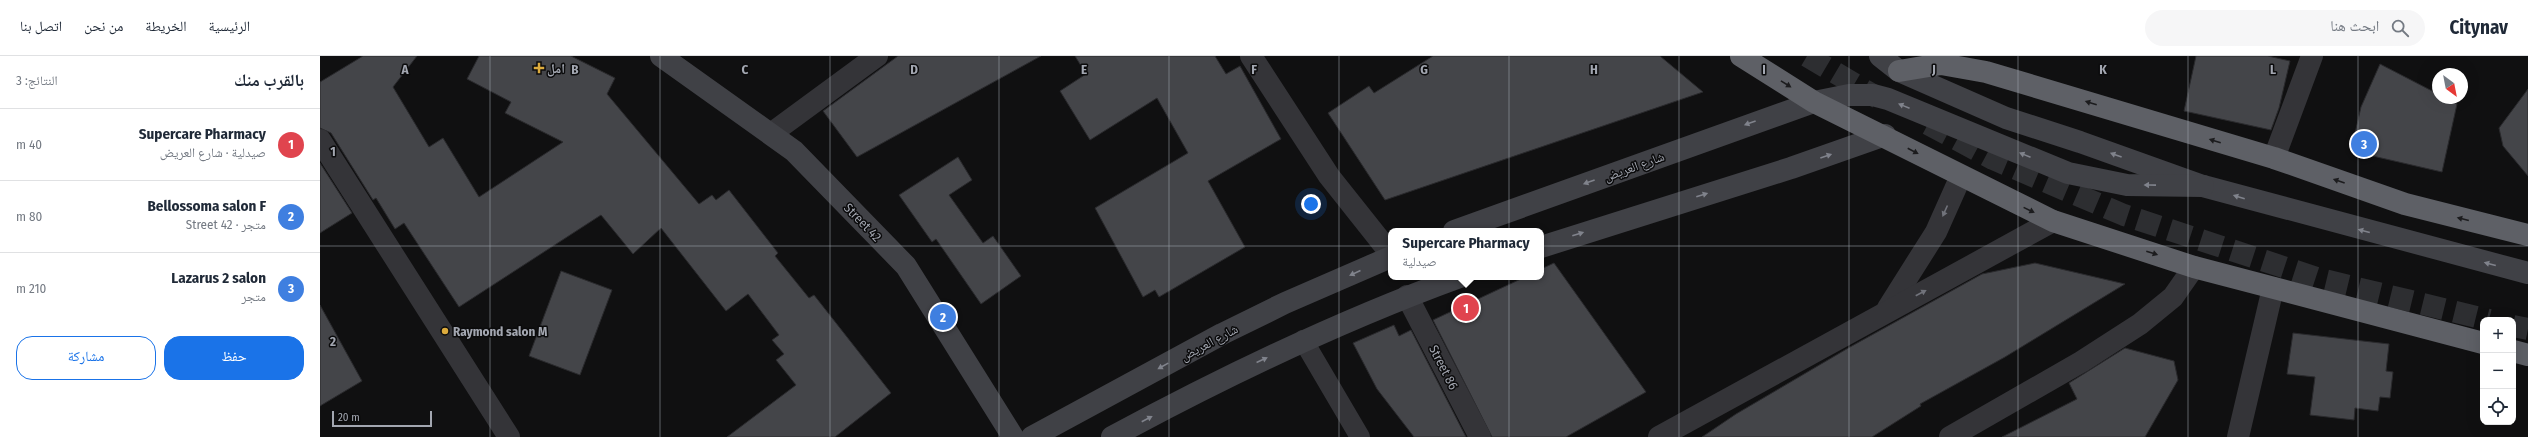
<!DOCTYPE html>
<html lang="ar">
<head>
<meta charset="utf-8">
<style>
	:root { --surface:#fff; --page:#f6f6f7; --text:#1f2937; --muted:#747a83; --line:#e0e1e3; --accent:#1a73e8 }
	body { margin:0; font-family:"Fira Sans Condensed","Noto Naskh Arabic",sans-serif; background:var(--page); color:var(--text); direction:rtl }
	.controls { position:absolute; right:12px; bottom:12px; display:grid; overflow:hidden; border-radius:8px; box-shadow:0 4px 16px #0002 }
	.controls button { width:36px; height:36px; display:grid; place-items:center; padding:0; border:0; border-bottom:1px solid var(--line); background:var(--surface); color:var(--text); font:20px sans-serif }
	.compass { position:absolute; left:2112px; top:12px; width:36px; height:36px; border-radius:50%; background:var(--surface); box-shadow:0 4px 16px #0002; rotate:148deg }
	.scale { position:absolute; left:12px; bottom:10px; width:100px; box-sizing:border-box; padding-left:4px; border:2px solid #a3a7b1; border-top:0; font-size:11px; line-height:14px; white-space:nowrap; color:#a3a7b1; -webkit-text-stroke:3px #0b0b0c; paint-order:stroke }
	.you { position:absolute; left:991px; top:148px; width:14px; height:14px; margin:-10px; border:3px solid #fff; border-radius:50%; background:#1a73e8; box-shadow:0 0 0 6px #1a73e833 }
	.badge { display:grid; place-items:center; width:26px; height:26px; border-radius:50%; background:var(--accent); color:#fff; font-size:13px; font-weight:700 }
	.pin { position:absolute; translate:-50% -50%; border:2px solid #fff; box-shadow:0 1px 4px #0006 }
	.popup { position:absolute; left:1068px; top:172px; width:156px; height:52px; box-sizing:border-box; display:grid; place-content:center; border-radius:8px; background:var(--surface); filter:drop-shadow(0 1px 3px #0005); font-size:13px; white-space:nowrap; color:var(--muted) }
	.popup b { font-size:15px; color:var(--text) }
	.popup::after { content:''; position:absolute; left:50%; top:100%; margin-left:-8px; border:8px solid transparent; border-top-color:var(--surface) }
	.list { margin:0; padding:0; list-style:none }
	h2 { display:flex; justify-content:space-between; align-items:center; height:52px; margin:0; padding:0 16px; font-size:17px }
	h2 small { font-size:13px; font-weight:400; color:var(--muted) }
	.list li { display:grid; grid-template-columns:26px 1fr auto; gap:12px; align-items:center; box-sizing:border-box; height:72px; padding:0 16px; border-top:1px solid var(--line) }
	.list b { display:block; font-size:15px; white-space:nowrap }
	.list p { margin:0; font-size:13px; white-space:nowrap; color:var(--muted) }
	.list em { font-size:13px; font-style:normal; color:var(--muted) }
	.actions { display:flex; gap:8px; padding:12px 16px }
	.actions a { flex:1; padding:9px 0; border:1px solid var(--accent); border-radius:16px; text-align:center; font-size:14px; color:var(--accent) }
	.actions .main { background:var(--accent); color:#fff }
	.icon { flex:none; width:22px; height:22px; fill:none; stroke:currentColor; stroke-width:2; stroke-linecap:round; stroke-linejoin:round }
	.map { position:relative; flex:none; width:2208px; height:381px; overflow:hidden; direction:ltr }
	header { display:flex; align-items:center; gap:24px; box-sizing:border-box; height:56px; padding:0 20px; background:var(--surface); border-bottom:1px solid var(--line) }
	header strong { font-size:19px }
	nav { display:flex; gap:22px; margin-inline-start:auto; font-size:14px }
	.search { width:280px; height:36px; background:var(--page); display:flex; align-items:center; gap:10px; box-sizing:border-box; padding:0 14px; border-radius:22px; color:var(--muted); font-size:15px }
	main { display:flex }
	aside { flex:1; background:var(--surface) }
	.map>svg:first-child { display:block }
	.building { fill:#444549; stroke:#2a2a2d }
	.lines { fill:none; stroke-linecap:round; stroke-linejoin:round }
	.secondary-tunnel { stroke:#2d2e31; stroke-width:22; stroke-dasharray:22 11; stroke-linecap:butt }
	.lane { stroke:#343438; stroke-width:20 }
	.street { stroke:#343438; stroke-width:22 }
	.secondary { stroke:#404146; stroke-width:22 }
	.highway { stroke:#5e6066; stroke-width:22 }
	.oneway { fill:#1c1c1e }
	.oneway2 { fill:#80838c }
	.oneway3 { fill:#71737b }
	.grid { fill:none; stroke:#a3a7b1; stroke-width:1; stroke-opacity:0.55 }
	.poi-dot { fill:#dcab3d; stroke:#0b0b0c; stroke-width:1.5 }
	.labels { text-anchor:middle; stroke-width:3; stroke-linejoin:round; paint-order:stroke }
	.poi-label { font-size:13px; font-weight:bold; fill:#a3a7b1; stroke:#0b0b0c; text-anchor:start }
	.street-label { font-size:13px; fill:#a3a7b1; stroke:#0b0b0c }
	.grid-label { font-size:13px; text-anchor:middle; font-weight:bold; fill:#a3a7b1; stroke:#0b0b0c; stroke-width:3; stroke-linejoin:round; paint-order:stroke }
</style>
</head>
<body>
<header>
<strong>Citynav</strong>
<div class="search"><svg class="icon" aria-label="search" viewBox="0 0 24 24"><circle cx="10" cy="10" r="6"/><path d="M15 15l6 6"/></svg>ابحث هنا</div>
<nav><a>الرئيسية</a><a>الخريطة</a><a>من نحن</a><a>اتصل بنا</a></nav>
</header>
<main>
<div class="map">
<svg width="2208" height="381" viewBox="0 0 2208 381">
	<rect width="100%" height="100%" fill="#101011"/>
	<g class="building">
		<polygon points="43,0 97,0 73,31 109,91 123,82 159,141 243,86 185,57 191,46 147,23 159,0 251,0 295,22 287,38 379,148 392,139 396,144 409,134 458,197 455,200 489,242 494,239 571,337 515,381 407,381 476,329 456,304 464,298 452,284 459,279 428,238 406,255 341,172 313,198 281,159 139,251 84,167 75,173 56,142 53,144 11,77 0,72 0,26"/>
		<polygon points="578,0 721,0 537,101 503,55"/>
		<polygon points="755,0 895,0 906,18 920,10 961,83 888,125 925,191 839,241 835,234 823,241 775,152 868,97 837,42 770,84 740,35 766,18"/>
		<polygon points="1113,0 1340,0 1383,36 1065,144 1008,57 1049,30 1054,37"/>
		<polygon points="1876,0 1948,0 1970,5 1959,52 1951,74 1864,55"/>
		<polygon points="2060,8 2118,38 2118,42 2125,42 2137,48 2122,116 2031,95 2041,51"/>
		<polygon points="2208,33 2208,120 2183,90 2179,72"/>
		<polygon points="638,101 652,124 629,139 663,187 673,180 701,220 661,248 616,183 612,186 579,139"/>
		<polygon points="0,107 32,157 0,177"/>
		<polygon points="1234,207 1326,336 1246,381 1172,381 1113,264 1205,221 1221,221 1221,213"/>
		<polygon points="1715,207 1805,228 1685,301 1600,348 1601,350 1552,381 1382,381 1416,358 1530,291 1662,218"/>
		<polygon points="241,215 292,234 260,319 209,300"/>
		<polygon points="0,249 42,325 0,350"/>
		<polygon points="1074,269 1079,280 1091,274 1146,381 1094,381 1057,333 1033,287"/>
		<polygon points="1973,277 2069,288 2066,315 2073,316 2070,342 2060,341 2058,355 2035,352 2034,364 1990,359 1995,321 1967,318"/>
		<polygon points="1805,292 1854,305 1858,324 1825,381 1682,381 1757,343 1749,327"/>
	</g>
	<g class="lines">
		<g class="secondary-tunnel">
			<polyline points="1487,0 1558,42"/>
			<polyline points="1608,68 1673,103 1804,159 2000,223 2169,264"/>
			<polyline points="2193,270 2208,273"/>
		</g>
		<polyline class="lane" points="983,284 1040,381"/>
		<g class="street">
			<polyline points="931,0 1009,120 1071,198"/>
			<polyline points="452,77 557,0"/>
			<polyline points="0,84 189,381"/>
			<polyline points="1954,102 1992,0"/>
			<polyline points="1087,240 1160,381"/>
			<polyline points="1568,252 1616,176 1641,120"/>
			<polyline points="1339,381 1733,165"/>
			<polyline points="1630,381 1761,306 1820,268 1853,241 1874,211"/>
			<polyline points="1918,381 1953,232"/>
		</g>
		<g class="secondary">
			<polyline points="341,0 474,95 586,210 693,381"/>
			<polyline points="1560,0 1579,15 1686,62 1760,86 1883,130 2208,217"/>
			<polyline points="1134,175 1494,46 1529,39 1553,39 1568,43 1748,117 1807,129 1883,130"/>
			<polyline points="1221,191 1471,112 1565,79"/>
			<polyline points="712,381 902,278 965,247 1071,201"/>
			<path d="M792 381C905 320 1019 265 1140 221"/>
		</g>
		<g class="highway">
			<polyline points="1421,0 1494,46 1733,165 1874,211 2163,287"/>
			<polyline points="1579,15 1621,8 1666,16 1954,102 2085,148 2208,179"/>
			<polyline points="2193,295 2208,299"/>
		</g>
	</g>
	<defs><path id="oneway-solid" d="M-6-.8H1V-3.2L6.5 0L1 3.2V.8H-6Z"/></defs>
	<g class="oneway">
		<use href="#oneway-solid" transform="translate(1466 28) rotate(32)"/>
		<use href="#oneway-solid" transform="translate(1771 47) rotate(-163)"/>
		<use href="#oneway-solid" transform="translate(1895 85) rotate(-163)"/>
		<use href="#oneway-solid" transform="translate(1593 95) rotate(28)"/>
		<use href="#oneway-solid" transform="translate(2019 125) rotate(-161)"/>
		<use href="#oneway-solid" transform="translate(1709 154) rotate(26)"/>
		<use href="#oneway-solid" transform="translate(2143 163) rotate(-166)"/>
		<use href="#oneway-solid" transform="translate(1832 197) rotate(18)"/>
	</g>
	<g class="oneway2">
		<use href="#oneway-solid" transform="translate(1584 50) rotate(-158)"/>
		<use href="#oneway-solid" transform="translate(1430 67) rotate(160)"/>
		<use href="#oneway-solid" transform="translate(1705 99) rotate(-158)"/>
		<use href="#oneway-solid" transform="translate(1796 99) rotate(-160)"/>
		<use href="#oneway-solid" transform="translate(1506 100) rotate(-19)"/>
		<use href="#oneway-solid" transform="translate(1269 126) rotate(160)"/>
		<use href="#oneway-solid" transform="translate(1830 129) rotate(-179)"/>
		<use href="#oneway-solid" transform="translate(1382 139) rotate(-17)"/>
		<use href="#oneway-solid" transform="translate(1919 141) rotate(-163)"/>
		<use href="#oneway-solid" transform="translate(2044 175) rotate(-165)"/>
		<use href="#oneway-solid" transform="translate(1258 178) rotate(-18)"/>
		<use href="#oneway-solid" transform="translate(2170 208) rotate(-165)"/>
		<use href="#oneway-solid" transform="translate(1035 217) rotate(156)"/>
		<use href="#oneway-solid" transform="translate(942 304) rotate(-25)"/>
		<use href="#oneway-solid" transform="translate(843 310) rotate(151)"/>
		<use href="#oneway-solid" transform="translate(827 363) rotate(-28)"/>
	</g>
	<g class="oneway3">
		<use href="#oneway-solid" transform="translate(1625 155) rotate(114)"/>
		<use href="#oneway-solid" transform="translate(1601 237) rotate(-28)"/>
	</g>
	<path class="grid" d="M170 0V381M340 0V381M510 0V381M679 0V381M849 0V381M1019 0V381M1189 0V381M1359 0V381M1529 0V381M1698 0V381M1868 0V381M2038 0V381M0 190H2208"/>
	<g class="poi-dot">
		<path d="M217 6h4v4h4v4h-4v4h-4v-4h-4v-4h4z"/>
		<circle cx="125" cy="275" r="4"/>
	</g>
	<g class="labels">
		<g class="poi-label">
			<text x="227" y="17">امل</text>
			<text x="133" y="280">Raymond salon M</text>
		</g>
		<g class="street-label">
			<text transform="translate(1314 110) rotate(-20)" y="5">شارع العريض</text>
			<text transform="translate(543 166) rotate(46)" y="5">Street 42</text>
			<text transform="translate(889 286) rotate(-28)" y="5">شارع العريض</text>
			<text transform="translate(1124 311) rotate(63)" y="5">Street 86</text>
		</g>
	</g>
	<g class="grid-label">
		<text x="85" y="18">A</text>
		<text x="255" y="18">B</text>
		<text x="425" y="18">C</text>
		<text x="594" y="18">D</text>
		<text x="764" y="18">E</text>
		<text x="934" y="18">F</text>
		<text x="1104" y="18">G</text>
		<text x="1274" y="18">H</text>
		<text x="1444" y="18">I</text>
		<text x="1614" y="18">J</text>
		<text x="1783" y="18">K</text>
		<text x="1953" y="18">L</text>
		<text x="13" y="100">1</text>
		<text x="13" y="290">2</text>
	</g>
</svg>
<div class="controls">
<button>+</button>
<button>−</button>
<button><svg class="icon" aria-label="locate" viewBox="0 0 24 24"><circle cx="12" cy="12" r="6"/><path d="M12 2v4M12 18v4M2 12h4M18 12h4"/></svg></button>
</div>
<svg class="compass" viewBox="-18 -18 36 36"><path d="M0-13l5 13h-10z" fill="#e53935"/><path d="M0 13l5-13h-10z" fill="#747a83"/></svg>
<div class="scale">20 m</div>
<div class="you"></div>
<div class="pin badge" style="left:1146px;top:252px;background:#e0444e">1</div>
<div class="popup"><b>Supercare Pharmacy</b>صيدلية</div>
<div class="pin badge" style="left:623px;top:261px;background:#3f7fe0">2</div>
<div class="pin badge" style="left:2044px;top:88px;background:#3f7fe0">3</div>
</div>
<aside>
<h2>بالقرب منك<small>النتائج: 3</small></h2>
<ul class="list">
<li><span class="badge" style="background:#e0444e">1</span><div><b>Supercare Pharmacy</b><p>صيدلية · شارع العريض</p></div><em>40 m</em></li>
<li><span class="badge" style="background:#3f7fe0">2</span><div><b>Bellossoma salon F</b><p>متجر · Street 42</p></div><em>80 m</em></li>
<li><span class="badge" style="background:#3f7fe0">3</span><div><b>Lazarus 2 salon</b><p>متجر</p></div><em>210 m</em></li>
</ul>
<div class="actions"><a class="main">حفظ</a><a>مشاركة</a></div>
</aside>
</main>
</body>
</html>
